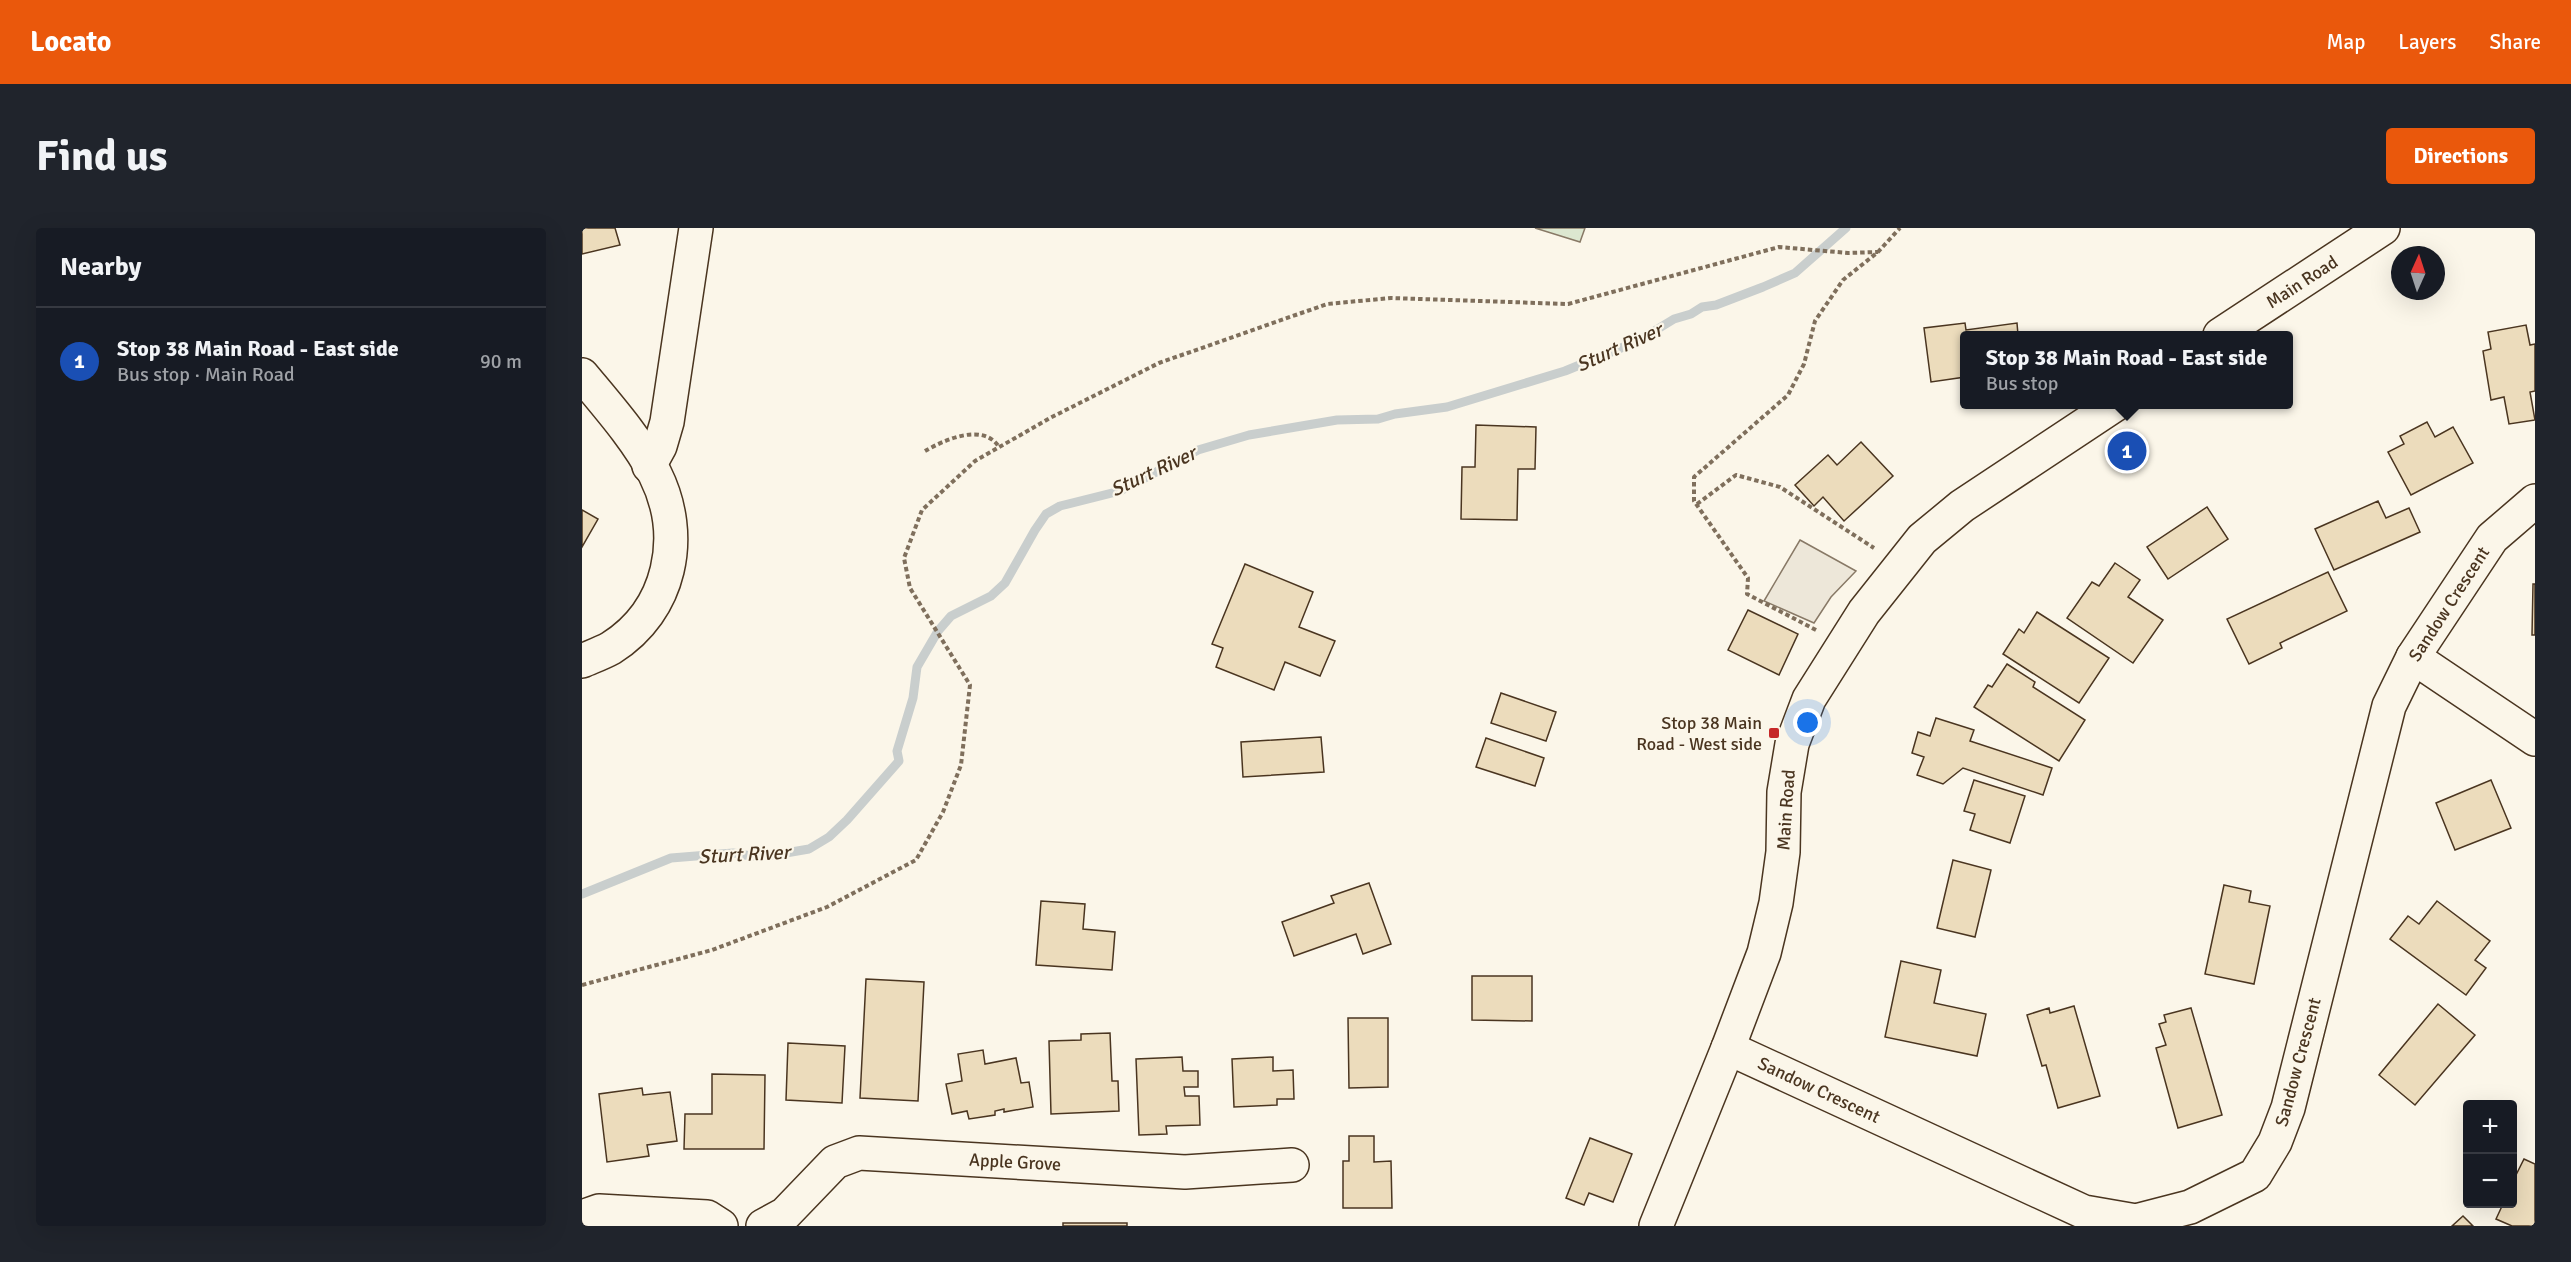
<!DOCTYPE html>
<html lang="en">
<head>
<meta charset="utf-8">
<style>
	:root { --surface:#171b24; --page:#20242c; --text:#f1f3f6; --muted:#9ea1a6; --line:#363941; --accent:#ea580c }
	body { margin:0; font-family:Signika,sans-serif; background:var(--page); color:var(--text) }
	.controls { position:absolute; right:18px; bottom:18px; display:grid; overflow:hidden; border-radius:6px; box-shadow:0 6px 24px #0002 }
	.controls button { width:54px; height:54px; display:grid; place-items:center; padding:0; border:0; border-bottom:2px solid var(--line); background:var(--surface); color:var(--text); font:30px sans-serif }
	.compass { position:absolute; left:1809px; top:18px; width:54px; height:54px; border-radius:50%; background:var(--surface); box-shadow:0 6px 24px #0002; rotate:3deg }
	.you { position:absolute; left:1226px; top:495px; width:21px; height:21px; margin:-15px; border:4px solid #fff; border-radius:50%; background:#1a73e8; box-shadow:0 0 0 9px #1a73e833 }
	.badge { display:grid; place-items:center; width:39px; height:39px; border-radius:50%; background:var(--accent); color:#fff; font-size:20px; font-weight:700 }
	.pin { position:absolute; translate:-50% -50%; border:3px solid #fff; box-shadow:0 2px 6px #0006 }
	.popup { position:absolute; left:1378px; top:103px; width:333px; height:78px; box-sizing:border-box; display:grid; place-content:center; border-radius:6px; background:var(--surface); filter:drop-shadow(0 2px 4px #0005); font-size:20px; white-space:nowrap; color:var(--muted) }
	.popup b { font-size:22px; color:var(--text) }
	.popup::after { content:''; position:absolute; left:50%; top:100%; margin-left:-12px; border:12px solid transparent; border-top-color:var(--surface) }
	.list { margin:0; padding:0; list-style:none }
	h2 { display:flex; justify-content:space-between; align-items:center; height:78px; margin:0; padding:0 24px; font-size:26px }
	h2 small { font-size:20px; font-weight:400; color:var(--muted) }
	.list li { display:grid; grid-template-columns:39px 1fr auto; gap:18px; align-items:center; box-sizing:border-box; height:108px; padding:0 24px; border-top:2px solid var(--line) }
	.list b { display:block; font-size:22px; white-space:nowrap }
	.list p { margin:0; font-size:20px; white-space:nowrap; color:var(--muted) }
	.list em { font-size:20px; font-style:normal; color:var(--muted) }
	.map { position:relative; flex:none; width:1953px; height:998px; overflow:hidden; border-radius:6px }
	header { display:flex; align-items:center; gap:36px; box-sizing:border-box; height:84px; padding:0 30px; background:var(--accent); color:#fff }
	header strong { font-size:28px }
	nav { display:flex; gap:33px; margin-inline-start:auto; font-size:21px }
	.intro { display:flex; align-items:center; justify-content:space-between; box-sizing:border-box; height:144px; padding:0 36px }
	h1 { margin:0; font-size:42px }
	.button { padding:15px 27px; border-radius:6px; background:var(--accent); color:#fff; font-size:21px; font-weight:700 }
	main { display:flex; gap:36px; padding:0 36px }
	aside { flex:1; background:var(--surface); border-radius:6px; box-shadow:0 6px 24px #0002 }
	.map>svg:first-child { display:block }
	.green { fill:#dce7d0; stroke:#887966; stroke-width:1.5 }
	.parking { fill:#ede7d9; stroke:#887966; stroke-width:1.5 }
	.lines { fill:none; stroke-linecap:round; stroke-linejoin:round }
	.stream { stroke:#c9cecd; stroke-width:9 }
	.building { fill:#ecdcbc; stroke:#4a3520; stroke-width:1.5 }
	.minor-casing { stroke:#4a3520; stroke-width:36 }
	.major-casing { stroke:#4a3520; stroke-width:36 }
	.path { stroke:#7f6f5c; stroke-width:4; stroke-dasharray:4.5 3; stroke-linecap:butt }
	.minor { stroke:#fbf6e9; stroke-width:33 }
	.major { stroke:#fbf6e9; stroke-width:33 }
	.poi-dot { fill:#c62828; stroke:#fbf6e9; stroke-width:2 }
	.labels { text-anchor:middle; stroke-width:4.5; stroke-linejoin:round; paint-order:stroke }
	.street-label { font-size:18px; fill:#4a3520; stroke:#fbf6e9 }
	.poi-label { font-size:18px; fill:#4a3520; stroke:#fbf6e9; text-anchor:end }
	.water-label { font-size:20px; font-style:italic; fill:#4a3520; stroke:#fbf6e9 }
</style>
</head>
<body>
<header>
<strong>Locato</strong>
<nav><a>Map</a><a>Layers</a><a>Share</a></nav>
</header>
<div class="intro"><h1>Find us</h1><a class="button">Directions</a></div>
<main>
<aside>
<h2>Nearby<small></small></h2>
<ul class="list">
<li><span class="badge" style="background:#1a4fb4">1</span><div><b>Stop 38 Main Road - East side</b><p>Bus stop · Main Road</p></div><em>90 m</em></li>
</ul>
</aside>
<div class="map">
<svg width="1953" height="998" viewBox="0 0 1953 998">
	<rect width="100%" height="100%" fill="#fbf6e9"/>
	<polygon class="green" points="953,0 1003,0 998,14"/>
	<polygon class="parking" points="1218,312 1274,343 1249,369 1232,395 1182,373"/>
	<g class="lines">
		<polyline class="stream" points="0,666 89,630 151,625 169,628 192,627 227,621 247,609 265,592 317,533 315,523 331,470 335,439 356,403 369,388 409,368 423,355 453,302 464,286 478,278 538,263 616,222 667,207 755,192 796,191 813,186 865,179 983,143 1056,113 1092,91 1109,86 1120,79 1134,77 1181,59 1213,45 1264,0"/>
	</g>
	<g class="building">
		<polygon points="0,0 33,0 38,17 0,26"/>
		<polygon points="1383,95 1384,102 1435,95 1436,107 1383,107 1383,149 1349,154 1342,100"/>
		<polygon points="1944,97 1948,117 1953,116 1953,163 1948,164 1953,192 1927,196 1922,169 1909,172 1901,123 1909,121 1906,104"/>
		<polygon points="1845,194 1853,209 1871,199 1891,235 1829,267 1806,224 1822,216 1818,208"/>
		<polygon points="894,197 954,199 953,241 936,241 935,292 879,291 880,239 893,239"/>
		<polygon points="1279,214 1311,248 1262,293 1241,269 1232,278 1213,257 1246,227 1255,237"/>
		<polygon points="1796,273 1804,290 1827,280 1838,304 1752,342 1733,301"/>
		<polygon points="1625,279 1646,311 1586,351 1565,319"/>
		<polygon points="0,282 16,291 0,319"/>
		<polygon points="1533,335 1558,352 1546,369 1581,392 1551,435 1485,390 1510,354 1517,358"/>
		<polygon points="663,336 731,364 717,399 753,413 738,448 703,434 692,462 634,439 641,420 630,416"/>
		<polygon points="1746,344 1765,383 1698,415 1700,420 1667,436 1645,391"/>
		<polygon points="1951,356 1953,356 1953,407 1950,407"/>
		<polygon points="1166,382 1216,406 1197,447 1146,422"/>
		<polygon points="1455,384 1527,430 1497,475 1421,426 1437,401 1442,405"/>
		<polygon points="1425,436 1453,454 1451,459 1503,492 1477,533 1392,479 1406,457 1410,459"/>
		<polygon points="919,465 974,484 964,513 909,495"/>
		<polygon points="1354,490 1392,502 1388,513 1470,540 1461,567 1381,540 1361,556 1335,547 1342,529 1330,525 1336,504 1348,508"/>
		<polygon points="739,509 742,544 661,549 659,514"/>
		<polygon points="904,510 962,530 953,558 894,539"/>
		<polygon points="1392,552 1443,568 1428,615 1388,602 1393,586 1382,583"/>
		<polygon points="1909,552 1929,600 1873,622 1854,575"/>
		<polygon points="1371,632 1409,642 1393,709 1355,700"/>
		<polygon points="787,655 809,716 781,726 774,706 712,728 700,694 752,675 749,668"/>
		<polygon points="1642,657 1669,663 1667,674 1688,678 1672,756 1623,746"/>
		<polygon points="459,673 503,676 501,701 533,704 530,742 454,737"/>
		<polygon points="1855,673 1908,713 1893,732 1904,740 1884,767 1808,711 1826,688 1837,696"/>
		<polygon points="1319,733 1359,742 1352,775 1404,786 1395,828 1303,809"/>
		<polygon points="890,748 950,748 950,793 890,792"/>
		<polygon points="284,751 342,754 336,873 278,870"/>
		<polygon points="1856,776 1893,807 1833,877 1797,847"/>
		<polygon points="1492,778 1518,868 1476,880 1464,837 1460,838 1445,787 1467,780 1468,785"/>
		<polygon points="1609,780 1640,887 1596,900 1574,820 1584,817 1577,796 1584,794 1582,787"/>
		<polygon points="766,790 806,790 806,859 767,860"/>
		<polygon points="528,805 530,853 536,853 537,883 469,886 467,813 499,812 499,806"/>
		<polygon points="206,815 263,818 260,875 204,872"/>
		<polygon points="401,822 403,836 434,830 439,855 447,854 451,879 422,884 422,881 413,883 413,887 387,891 385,883 370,886 364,856 380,853 376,826"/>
		<polygon points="600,829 601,843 616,843 616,859 602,859 603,868 617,868 618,897 584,898 585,906 557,907 554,831"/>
		<polygon points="691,829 691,843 711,842 712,871 695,871 695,877 652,879 650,831"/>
		<polygon points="130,846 183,847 182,921 102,921 103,886 130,886"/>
		<polygon points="60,860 61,867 88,864 95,913 65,917 67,928 25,934 17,866"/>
		<polygon points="767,908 792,908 792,934 809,933 810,980 761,980 761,933 767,933"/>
		<polygon points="1008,910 1050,926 1031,974 1007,965 1002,977 984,970"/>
		<polygon points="1942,931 1953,936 1953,998 1930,998 1914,991 1921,976 1930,976 1930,955"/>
		<polygon points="1881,988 1891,998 1870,998"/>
		<rect x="481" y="995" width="64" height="3"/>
	</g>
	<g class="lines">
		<defs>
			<g id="minor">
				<path d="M0 147C24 176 56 212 73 246 104 308 89 382 29 420 20 425 9 429 0 433"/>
				<polyline points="67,238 78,218 85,194 114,0"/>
				<polyline points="1831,429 1953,511"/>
				<polyline points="1146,820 1502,984 1554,993 1608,979 1673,947 1693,914 1706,880 1807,478 1831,429 1910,310 1953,273"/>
				<polyline points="0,989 17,983 125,989 139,998"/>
				<polyline points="181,998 203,986 253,934 277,925 603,944 710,937"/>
			</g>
			<g id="major">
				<polyline points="1638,107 1801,0"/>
				<polyline points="1074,998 1146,820 1182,725 1194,675 1201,624 1202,564 1210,516 1227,471 1282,384 1340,311 1380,278 1534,176"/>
			</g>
		</defs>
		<use href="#minor" class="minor-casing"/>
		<use href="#major" class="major-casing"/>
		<g class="path">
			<path d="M343 223C362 212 401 194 417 219"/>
			<polyline points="1115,276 1154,247 1198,259 1292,320"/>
			<polyline points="1234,402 1165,366 1166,350 1112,273 1112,249 1206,167 1222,136 1233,93 1261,52 1296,24 1318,0"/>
			<polyline points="0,757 130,722 245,679 334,632 361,584 379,537 388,457 328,360 322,330 340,282 393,233 468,190 577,135 745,76 809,70 986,76 1197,19 1266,25 1296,24"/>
		</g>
		<use href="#minor" class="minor"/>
		<use href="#major" class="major"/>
	</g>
	<rect class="poi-dot" x="1186" y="499" width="12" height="12" rx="3"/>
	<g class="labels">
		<g class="street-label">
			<text transform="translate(1720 54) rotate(-33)" y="6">Main Road</text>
			<text transform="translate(1867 376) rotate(-57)" y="6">Sandow Crescent</text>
			<text transform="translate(1204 582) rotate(-86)" y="6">Main Road</text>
			<text transform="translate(1716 834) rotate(-75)" y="6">Sandow Crescent</text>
			<text transform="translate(1237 862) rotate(25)" y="6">Sandow Crescent</text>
			<text transform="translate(433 934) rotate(3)" y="6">Apple Grove</text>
		</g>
		<g class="poi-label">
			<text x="1180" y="501">Stop 38 Main<tspan x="1180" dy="21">Road - West side</tspan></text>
		</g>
		<g class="water-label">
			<text transform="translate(1037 119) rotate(-24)" y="7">Sturt River</text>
			<text transform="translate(571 243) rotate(-25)" y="7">Sturt River</text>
			<text transform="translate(162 626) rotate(-3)" y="7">Sturt River</text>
		</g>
	</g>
</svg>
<div class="controls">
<button>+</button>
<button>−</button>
</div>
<svg class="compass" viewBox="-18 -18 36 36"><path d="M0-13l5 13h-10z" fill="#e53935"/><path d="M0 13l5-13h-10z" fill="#9ea1a6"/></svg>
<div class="you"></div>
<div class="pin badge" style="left:1545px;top:223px;background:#1a4fb4">1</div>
<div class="popup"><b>Stop 38 Main Road - East side</b>Bus stop</div>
</div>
</main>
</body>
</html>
